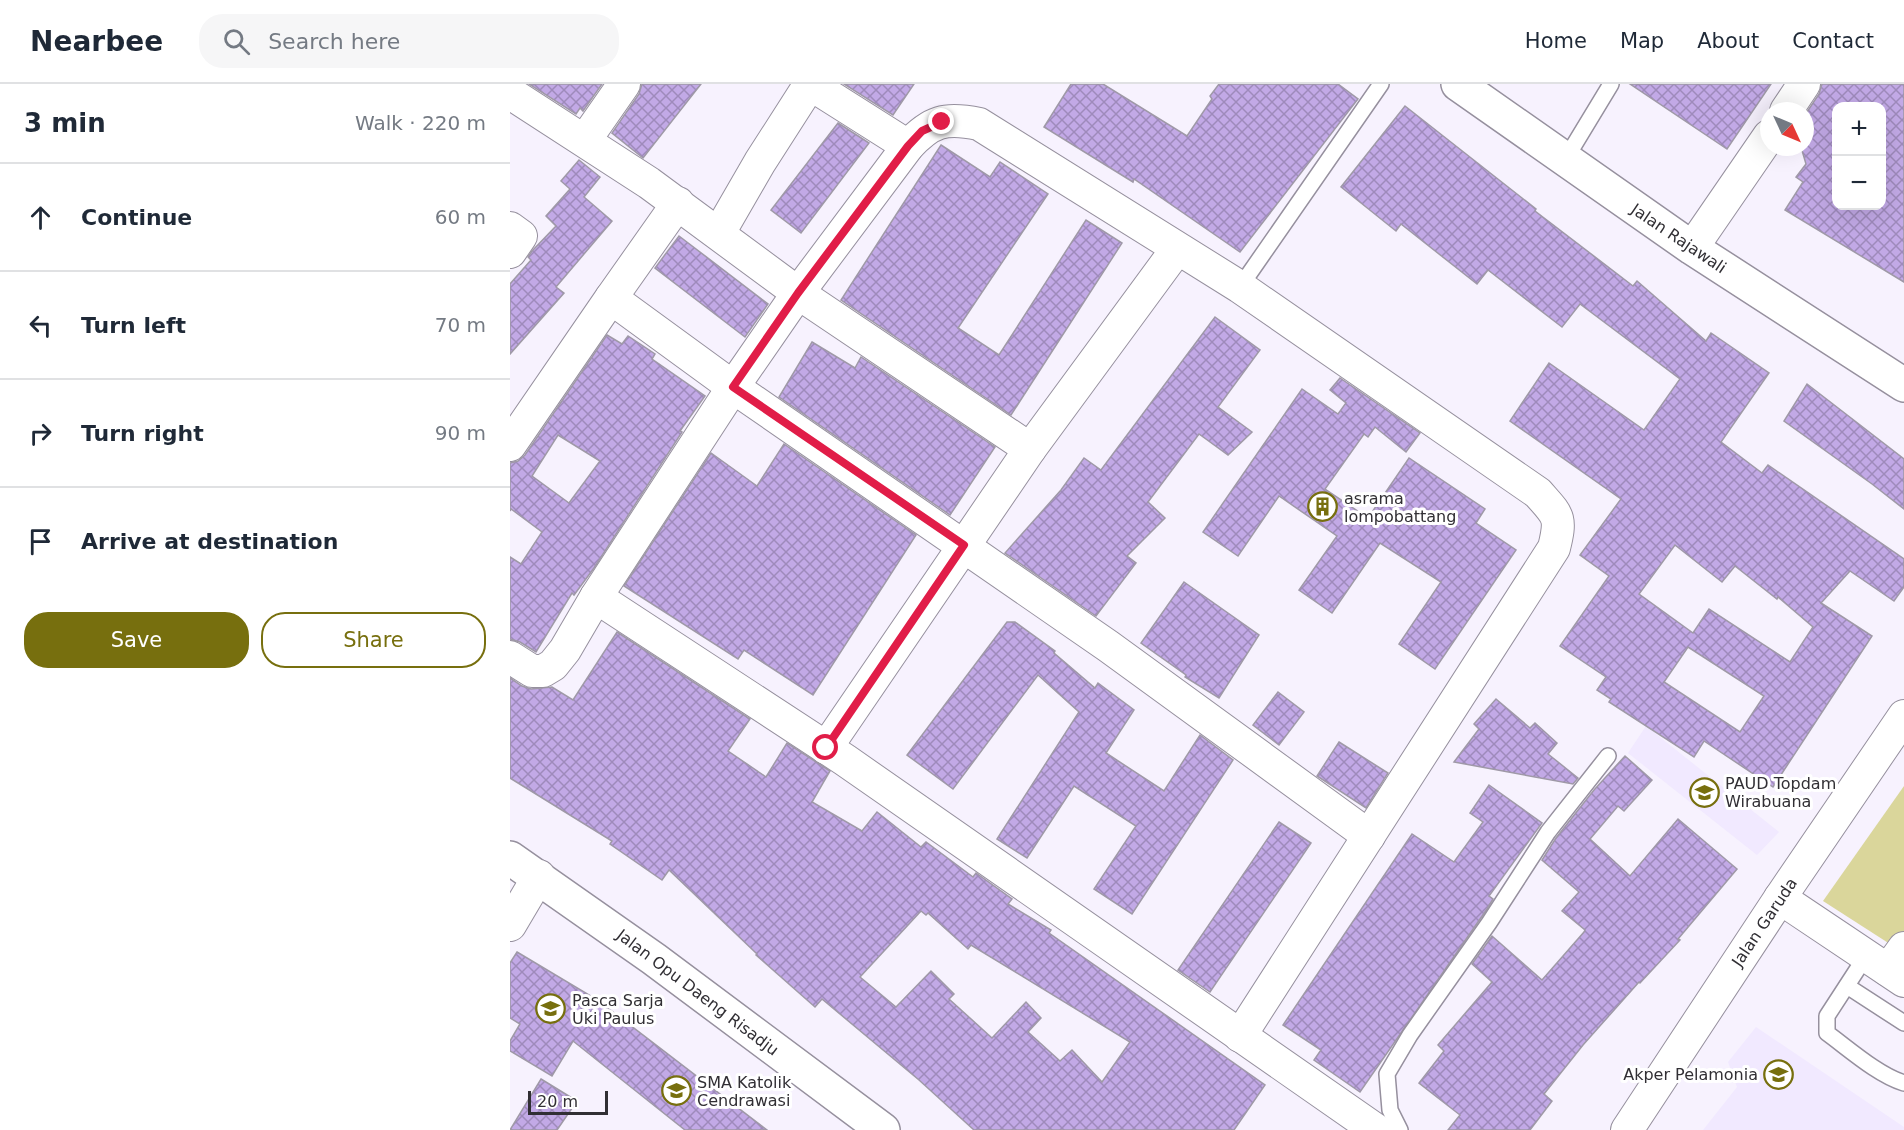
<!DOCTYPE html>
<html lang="en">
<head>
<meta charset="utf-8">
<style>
	:root { --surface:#fff; --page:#f6f6f7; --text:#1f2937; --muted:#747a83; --line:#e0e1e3; --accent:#776f0e }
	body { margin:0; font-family:"DejaVu Sans",sans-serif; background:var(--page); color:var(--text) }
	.controls { position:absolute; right:18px; top:18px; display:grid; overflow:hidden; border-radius:12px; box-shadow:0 6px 24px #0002 }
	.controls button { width:54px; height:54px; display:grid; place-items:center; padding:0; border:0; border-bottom:2px solid var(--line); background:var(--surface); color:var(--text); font:30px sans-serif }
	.compass { position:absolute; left:1250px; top:18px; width:54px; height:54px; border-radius:50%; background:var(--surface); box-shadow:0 6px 24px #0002; rotate:134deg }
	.scale { position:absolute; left:18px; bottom:15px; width:80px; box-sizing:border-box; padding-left:6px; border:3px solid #312f34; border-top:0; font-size:16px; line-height:21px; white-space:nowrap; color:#312f34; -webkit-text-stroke:4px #fff; paint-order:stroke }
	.stop { position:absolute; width:18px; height:18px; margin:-14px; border:4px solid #e11d48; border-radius:50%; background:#fff }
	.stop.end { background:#e11d48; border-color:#fff; box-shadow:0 2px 6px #0008 }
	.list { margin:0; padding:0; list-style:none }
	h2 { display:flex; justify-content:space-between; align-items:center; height:78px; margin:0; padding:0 24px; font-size:26px }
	h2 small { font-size:20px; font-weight:400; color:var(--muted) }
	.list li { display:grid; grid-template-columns:39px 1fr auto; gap:18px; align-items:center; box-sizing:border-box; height:108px; padding:0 24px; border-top:2px solid var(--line) }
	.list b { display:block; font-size:22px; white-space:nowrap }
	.list em { font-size:20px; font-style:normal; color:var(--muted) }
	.actions { display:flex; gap:12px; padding:18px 24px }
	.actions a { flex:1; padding:14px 0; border:2px solid var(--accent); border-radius:24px; text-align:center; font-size:21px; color:var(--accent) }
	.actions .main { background:var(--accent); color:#fff }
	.icon { flex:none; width:33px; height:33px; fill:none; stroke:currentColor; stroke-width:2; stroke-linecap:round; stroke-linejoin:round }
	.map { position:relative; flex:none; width:1394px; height:1046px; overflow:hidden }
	header { display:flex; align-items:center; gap:36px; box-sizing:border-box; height:84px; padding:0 30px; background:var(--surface); border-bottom:2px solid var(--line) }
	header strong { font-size:28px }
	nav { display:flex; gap:33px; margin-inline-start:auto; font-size:21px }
	.search { width:420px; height:54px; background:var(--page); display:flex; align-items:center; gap:15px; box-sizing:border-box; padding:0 21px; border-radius:24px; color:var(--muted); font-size:22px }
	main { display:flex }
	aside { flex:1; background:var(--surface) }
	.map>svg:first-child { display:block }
	.built { fill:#f1e9ff }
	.grass { fill:#dad69b }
	.building { fill:url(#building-cross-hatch); stroke:#9f99a7; stroke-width:1.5; fill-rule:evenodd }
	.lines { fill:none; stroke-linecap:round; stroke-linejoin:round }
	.lane-casing { stroke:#96909e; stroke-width:18 }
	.street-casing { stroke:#96909e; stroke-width:34 }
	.secondary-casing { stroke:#96909e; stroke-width:36 }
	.lane { stroke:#fff; stroke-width:15 }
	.street { stroke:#fff; stroke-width:32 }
	.secondary { stroke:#fff; stroke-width:33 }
	.route { stroke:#e11d48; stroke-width:8 }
	.labels { text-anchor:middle; stroke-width:6; stroke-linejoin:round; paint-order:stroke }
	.street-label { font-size:16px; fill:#312f34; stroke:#fff }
	.poi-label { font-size:16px; fill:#312f34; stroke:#fff; text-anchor:start }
</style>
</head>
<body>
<header>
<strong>Nearbee</strong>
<div class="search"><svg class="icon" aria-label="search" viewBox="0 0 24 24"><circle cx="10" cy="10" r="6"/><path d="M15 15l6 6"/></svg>Search here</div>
<nav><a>Home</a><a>Map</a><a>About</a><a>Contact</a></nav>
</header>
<main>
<aside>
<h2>3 min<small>Walk · 220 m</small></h2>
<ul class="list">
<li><svg class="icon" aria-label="ahead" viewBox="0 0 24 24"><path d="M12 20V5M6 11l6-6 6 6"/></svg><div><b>Continue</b></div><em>60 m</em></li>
<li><svg class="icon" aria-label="left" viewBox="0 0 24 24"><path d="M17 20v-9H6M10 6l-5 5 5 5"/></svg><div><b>Turn left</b></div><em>70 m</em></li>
<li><svg class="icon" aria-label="right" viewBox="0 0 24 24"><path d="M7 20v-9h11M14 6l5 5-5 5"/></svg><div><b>Turn right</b></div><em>90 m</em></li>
<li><svg class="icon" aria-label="arrive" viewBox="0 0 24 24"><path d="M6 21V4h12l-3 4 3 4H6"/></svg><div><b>Arrive at destination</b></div></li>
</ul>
<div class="actions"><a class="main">Save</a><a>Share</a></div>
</aside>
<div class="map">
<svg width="1394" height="1046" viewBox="0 0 1394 1046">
	<defs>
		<pattern id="building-cross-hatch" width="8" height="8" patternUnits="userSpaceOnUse" patternTransform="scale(1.5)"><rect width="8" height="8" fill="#c2a9e6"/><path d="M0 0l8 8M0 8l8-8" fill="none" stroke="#9e8abb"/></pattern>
	</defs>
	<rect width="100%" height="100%" fill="#f7f2fe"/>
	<g class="built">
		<polygon points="1136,642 1269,748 1247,771 1118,669"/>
		<polygon points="1246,943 1394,1043 1394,1046 1193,1046 1227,1003 1218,978"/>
	</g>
	<polygon class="grass" points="1394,702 1394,852 1383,862 1313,817"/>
	<g class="building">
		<polygon points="19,0 92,0 73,27 70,24 66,30"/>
		<polygon points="132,0 191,0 133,74 102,49 129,10"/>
		<polygon points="334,0 404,0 383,31"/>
		<polygon points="561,0 593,0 677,52 702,15 700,12 709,0 828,0 848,15 730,168 624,95 623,98 534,43"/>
		<polygon points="1120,0 1261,0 1217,65"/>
		<path d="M1312 0H1394V198L1275 126 1293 98 1286 93 1296 80 1291 63H1295V31L1309 10ZM1326 22H1371V122H1326Z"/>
		<path d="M895 22 1026 125 1025 127 1123 202 1127 197 1196 257 1201 249 1259 289 1211 358 1252 389 1258 381 1394 475V503L1384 517 1340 487 1311 519 1362 552 1263 703 1194 657 1184 673 1099 618 1101 615 1087 606 1096 593 1050 562 1099 492 1070 471 1111 415 1000 337 1039 279 1134 346 1170 295 1070 220 1052 243 978 186 967 200 891 140 886 147 831 103ZM1165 461 1212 498 1225 482 1267 515 1268 513 1303 543 1280 578 1199 525 1183 549 1129 510ZM1178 563 1254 612 1230 648 1154 598Z"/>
		<polygon points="328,39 359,59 291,149 261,126"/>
		<polygon points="431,61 480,93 490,78 538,110 448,244 489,271 576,136 612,159 501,331 331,216"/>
		<polygon points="69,76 90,93 74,113 102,137 46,203 54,209 0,270 0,200 21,176 18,173 22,167 46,142 36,132 60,105 51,97"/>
		<polygon points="169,152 258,220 235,253 145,184"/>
		<polygon points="705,233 750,266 708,323 742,348 718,371 689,350 638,418 655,434 617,472 626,479 586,532 495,469 551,406 574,374 591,386"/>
		<path d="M97 251 112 260 118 252 145 270 142 275 195 312 170 347 172 348 84 484 64 511 62 509 26 568 10 558 0 555V473L11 480 32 448 1 425 0 427V379L8 377 15 371ZM48 351 90 377 59 419 22 392Z"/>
		<polygon points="302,258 345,284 351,273 485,363 440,431 269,313"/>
		<polygon points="830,294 910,349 896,368 865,343 858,353 854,350 815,405 858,434 899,374 975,425 966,439 1006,466 925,585 889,560 931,498 870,459 822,529 789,506 827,452 769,412 728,472 693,448 792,305 828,330 836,319 820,306"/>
		<polygon points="1297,300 1394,375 1394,425 1362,400 1274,337"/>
		<polygon points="274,360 406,451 303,611 234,566 228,575 114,502 201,369 247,402"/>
		<polygon points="674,498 749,551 709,614 675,593 676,591 631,559"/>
		<polygon points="497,538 505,538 545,567 544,569 585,604 588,599 624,626 596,669 654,707 690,651 723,676 622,830 584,805 626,742 564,702 517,774 487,755 569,628 528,591 443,705 397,671"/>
		<path d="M107 548 240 635 218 667 256 693 277 659 320 687 302 718 352 747 367 728 411 763 416 758 463 793 466 789 502 815 498 820 541 846 539 849 755 1001 724 1046H464L409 996 312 915 305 923 246 871 247 870 159 786 152 796 100 760 102 757 0 694V594L12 602 21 605 42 603 63 616ZM411 827 416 831 418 829 458 865 461 861 620 958 592 998 562 966 550 977 518 948 531 934 516 918 482 954 439 915 444 910 421 887 386 923 350 893Z"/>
		<polygon points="768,608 794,628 769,661 743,641"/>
		<polygon points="986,615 1020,644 1025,639 1047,659 1038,670 1068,694 1063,700 944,678 969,645 964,640"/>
		<polygon points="829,658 878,689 856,724 807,692"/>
		<polygon points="1115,672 1142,696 1114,727 1108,722 1080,755 1120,792 1168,735 1227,785 1168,855 1170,856 1130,899 1129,898 1073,961 1034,1010 1042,1017 1020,1046 938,1046 950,1031 909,999 934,967 928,961 982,898 962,880 982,852 1032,896 1074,848 1075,846 1052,827 1069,808 1032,776 1046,754 1084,706"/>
		<polygon points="979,701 1032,739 979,812 983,815 977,825 850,1008 804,976 811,966 773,941 902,750 944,778 973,738 960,729"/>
		<polygon points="769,738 801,759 700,908 668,886"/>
		<polygon points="7,868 86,915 257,1046 175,1046 63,957 42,992 0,967 0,957 10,940 0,934 0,879"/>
		<polygon points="31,995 67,1017 47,1046 0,1046"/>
	</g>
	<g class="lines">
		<defs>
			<g id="lane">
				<polyline points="1055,76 1101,0"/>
				<polyline points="730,203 871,0"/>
				<path d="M1356 872 1317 932V949C1339 965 1368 991 1394 999"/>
				<polyline points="1337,902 1394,939"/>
				<polyline points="890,1046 880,1026 877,990 900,951 979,839 1038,748 1098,672"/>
			</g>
			<g id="street">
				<polyline points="300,0 398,62"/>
				<polyline points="0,9 139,99 288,209 520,365"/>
				<polyline points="1276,27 1294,0"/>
				<polyline points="75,56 114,0"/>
				<polyline points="168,119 101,214 223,303 598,562 859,752"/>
				<polyline points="0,144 11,152 0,168"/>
				<polyline points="209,149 250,78 300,0"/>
				<polyline points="1182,164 1259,52"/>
				<polyline points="0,361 101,214"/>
				<polyline points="86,513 335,676 866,1046"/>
				<path d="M0 573 22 587H33L43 581 55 566 86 513 223 303 288 209 398 62C421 37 435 33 469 40L730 203 1028 409C1048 432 1052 432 1044 464L730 952"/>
				<polyline points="316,664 520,365 667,165"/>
				<polyline points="1270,814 1394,897"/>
				<polyline points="0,841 29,792"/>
				<polyline points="1378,886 1394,864"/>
				<polyline points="1117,1046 1270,814 1394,632"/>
			</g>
			<g id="secondary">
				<polyline points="948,0 1182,164 1394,301"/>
				<polyline points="0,774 144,875 373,1046"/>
			</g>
		</defs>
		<use href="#lane" class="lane-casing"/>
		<use href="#street" class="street-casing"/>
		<use href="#secondary" class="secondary-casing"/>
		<use href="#lane" class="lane"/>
		<use href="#street" class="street"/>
		<use href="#secondary" class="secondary"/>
	</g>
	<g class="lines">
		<polyline class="route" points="316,664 454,461 223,303 288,209 398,62 412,47 432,38"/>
	</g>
	<defs>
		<symbol id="building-ring" viewBox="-11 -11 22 22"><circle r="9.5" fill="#fff" stroke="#776f0e" stroke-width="1.5"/><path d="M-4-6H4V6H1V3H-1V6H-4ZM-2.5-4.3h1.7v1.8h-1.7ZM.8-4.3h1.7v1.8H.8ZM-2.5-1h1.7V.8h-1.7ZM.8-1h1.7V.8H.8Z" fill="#776f0e"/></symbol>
		<symbol id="school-ring" viewBox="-11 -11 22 22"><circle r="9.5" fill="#fff" stroke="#776f0e" stroke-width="1.5"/><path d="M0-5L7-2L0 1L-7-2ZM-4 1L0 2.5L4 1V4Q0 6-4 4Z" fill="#776f0e"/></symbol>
		<symbol id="university-ring" viewBox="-11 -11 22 22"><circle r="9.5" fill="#fff" stroke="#776f0e" stroke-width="1.5"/><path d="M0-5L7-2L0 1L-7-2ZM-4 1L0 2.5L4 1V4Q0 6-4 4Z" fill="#776f0e"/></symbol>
	</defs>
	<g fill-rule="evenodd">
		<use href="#building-ring" x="796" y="406" width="33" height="33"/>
		<use href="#school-ring" x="1178" y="692" width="33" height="33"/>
		<use href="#university-ring" x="24" y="908" width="33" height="33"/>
		<use href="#school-ring" x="1252" y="974" width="33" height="33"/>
		<use href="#school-ring" x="150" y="990" width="33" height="33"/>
	</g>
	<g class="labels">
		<g class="street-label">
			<text transform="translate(1169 154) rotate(34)" y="6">Jalan Rajawali</text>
			<text transform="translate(1254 838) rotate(-56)" y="6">Jalan Garuda</text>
			<text transform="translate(188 908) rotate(37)" y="6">Jalan Opu Daeng Risadju</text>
		</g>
		<g class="poi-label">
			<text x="834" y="420">asrama<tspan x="834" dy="18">lompobattang</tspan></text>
			<text x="1215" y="705">PAUD Topdam<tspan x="1215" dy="18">Wirabuana</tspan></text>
			<text x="62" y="922">Pasca Sarja<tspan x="62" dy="18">Uki Paulus</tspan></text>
			<text x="1248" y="996" text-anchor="end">Akper Pelamonia</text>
			<text x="187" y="1004">SMA Katolik<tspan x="187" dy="18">Cendrawasi</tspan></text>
		</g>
	</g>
</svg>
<div class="controls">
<button>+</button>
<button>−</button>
</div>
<svg class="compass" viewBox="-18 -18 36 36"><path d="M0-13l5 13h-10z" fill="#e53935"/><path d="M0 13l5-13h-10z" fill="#747a83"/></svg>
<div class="scale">20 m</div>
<div class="stop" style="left:316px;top:664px"></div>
<div class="stop end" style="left:432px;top:38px"></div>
</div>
</main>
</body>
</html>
